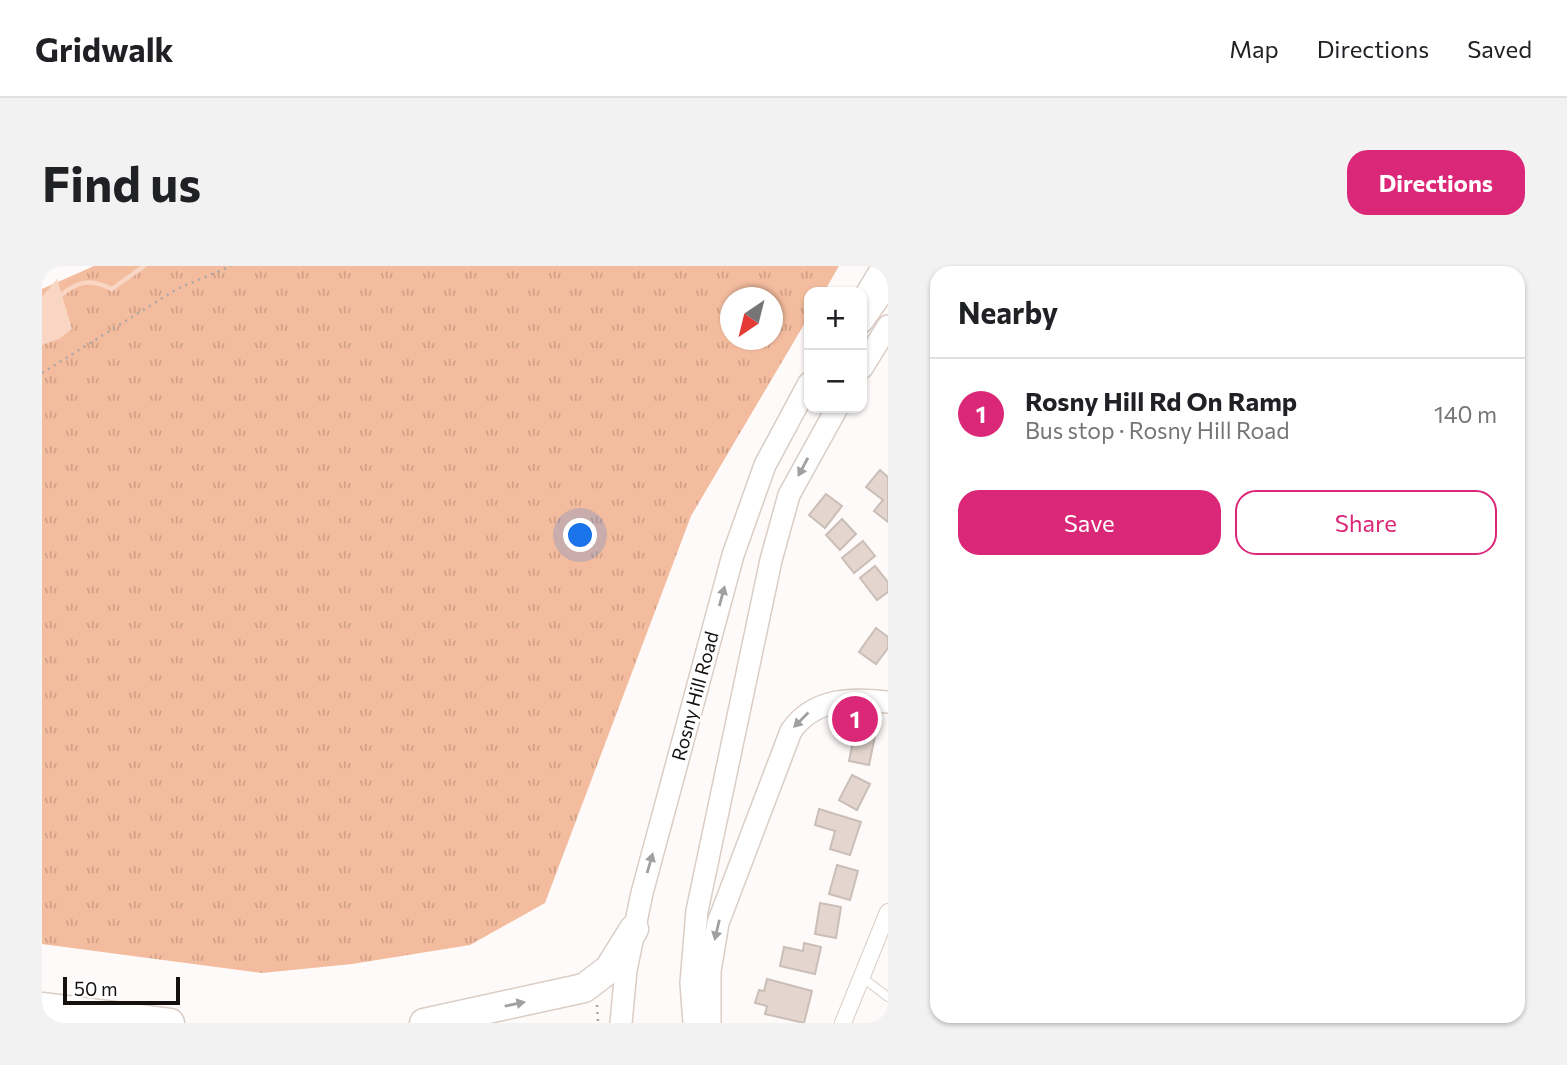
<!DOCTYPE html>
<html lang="en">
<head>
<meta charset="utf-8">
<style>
	:root { --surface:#fff; --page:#f2f2f2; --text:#202124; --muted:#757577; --line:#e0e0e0; --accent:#db2777 }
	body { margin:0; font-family:Commissioner,sans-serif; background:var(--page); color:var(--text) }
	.controls { position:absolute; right:21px; top:21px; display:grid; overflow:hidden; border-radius:14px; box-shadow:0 2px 5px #0004 }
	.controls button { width:63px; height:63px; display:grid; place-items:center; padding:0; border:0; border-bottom:2px solid var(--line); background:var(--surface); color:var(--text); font:35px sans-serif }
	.compass { position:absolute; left:678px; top:21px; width:63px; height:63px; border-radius:50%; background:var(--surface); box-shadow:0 2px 5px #0004; rotate:215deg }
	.scale { position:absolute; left:21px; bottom:18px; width:117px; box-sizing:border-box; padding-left:7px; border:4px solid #15110f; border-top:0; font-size:19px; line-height:24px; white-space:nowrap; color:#15110f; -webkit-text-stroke:5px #fff; paint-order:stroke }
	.you { position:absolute; left:539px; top:270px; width:24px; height:24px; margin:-18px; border:5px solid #fff; border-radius:50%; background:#1a73e8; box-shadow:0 0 0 10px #1a73e833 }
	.badge { display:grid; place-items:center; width:46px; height:46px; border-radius:50%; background:var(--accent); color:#fff; font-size:23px; font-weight:700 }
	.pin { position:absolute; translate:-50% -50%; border:4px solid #fff; box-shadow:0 2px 7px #0006 }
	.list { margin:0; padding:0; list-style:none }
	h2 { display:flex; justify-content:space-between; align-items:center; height:91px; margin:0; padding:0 28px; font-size:30px }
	h2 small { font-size:23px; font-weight:400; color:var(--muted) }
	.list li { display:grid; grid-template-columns:46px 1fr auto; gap:21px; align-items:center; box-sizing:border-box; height:112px; padding:0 28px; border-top:2px solid var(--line) }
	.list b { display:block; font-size:26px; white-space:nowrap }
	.list p { margin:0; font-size:23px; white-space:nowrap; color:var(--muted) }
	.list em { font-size:23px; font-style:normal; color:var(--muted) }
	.actions { display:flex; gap:14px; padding:21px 28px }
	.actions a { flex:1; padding:16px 0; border:2px solid var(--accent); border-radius:21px; text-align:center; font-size:24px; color:var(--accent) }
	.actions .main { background:var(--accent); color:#fff }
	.map { position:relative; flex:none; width:846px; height:757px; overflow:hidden; border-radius:21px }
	header { display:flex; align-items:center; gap:42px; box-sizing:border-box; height:98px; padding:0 35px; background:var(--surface); border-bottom:2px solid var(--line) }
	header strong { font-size:33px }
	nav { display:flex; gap:38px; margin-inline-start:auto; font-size:24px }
	.intro { display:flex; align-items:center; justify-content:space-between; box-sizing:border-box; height:168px; padding:0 42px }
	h1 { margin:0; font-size:49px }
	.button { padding:18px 32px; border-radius:21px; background:var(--accent); color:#fff; font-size:24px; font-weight:700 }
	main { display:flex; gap:42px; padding:0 42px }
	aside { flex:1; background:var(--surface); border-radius:21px; box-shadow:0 2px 5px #0004 }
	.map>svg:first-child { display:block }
	.grass { fill:url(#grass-tufts); fill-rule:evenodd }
	.water { fill:#f9d6c4 }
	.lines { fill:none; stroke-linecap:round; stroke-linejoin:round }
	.stream { stroke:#f9d6c4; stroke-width:4.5 }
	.building { fill:#e4d6cf; stroke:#cbbeb7; stroke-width:2 }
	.lane-casing { stroke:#dacdc6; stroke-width:10 }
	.street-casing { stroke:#dacdc6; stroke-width:18 }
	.secondary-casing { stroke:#dacdc6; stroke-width:24 }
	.highway-casing { stroke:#dacdc6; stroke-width:31 }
	.path { stroke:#aba8a6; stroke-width:2.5; stroke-dasharray:2 5; stroke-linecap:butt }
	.lane { stroke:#fff; stroke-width:8 }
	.street { stroke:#fff; stroke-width:16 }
	.secondary { stroke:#fff; stroke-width:21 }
	.highway { stroke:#fff; stroke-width:28 }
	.oneway { fill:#a1a09f }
	.labels { text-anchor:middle; stroke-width:5; stroke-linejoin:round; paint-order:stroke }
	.street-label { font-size:19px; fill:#15110f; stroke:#fff }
</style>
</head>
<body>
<header>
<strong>Gridwalk</strong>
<nav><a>Map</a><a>Directions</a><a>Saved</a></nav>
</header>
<div class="intro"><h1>Find us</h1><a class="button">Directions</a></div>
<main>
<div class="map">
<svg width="846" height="757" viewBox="0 0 846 757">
	<defs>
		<pattern id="grass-tufts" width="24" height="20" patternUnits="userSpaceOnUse" patternTransform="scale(1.75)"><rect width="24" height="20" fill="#f4bc9e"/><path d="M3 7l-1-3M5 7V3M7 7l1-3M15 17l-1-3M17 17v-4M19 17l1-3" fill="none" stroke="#d0a187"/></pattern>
	</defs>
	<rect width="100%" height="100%" fill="#fdfaf9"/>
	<path class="grass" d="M52 0H797L782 26H767V50L649 250 503 637 428 679 310 698 220 707 0 678V23ZM688 32H730V74H688Z"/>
	<polygon class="water" points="15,13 30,63 17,73 0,79 0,31"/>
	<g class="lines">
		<path class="stream" d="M19 29C37 14 50 13 70 23L102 0"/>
	</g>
	<g class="building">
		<polygon points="838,204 846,211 846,256 832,245 841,234 824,221"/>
		<polygon points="784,228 800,240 783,262 767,249"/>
		<polygon points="800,253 814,268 798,284 784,269"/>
		<polygon points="821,275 833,290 812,307 800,292"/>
		<polygon points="833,300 846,316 846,326 835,334 818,312"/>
		<polygon points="834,362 846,371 846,382 834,398 817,386"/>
		<polygon points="814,461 834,465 827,499 807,495"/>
		<polygon points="810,509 828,518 815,544 797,534"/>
		<polygon points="777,543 819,556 808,589 788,583 793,565 773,559"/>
		<polygon points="795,599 816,605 808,634 787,628"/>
		<polygon points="778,637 799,641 794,672 773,668"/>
		<polygon points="762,677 779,681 773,708 738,700 742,681 761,685"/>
		<polygon points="725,713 770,725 762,757 723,748 725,740 713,737 717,724 722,725"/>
	</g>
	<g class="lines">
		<defs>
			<polyline id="lane" points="821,712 846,731"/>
			<polyline id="street" points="801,757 846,646"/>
			<g id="secondary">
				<polyline points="823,30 841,0"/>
				<polyline points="820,56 846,19"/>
				<polyline points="820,102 846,60"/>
				<polyline points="579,757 584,704 600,627 691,289 723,199 767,117"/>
				<polyline points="652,757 649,717 655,645 729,294 747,229 795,142"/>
				<path d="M668 757V705L676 657 749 465C772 432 809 432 846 436"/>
			</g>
			<g id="highway">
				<polyline points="0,741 128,757"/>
				<polyline points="382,757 542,722 567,703 592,663"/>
			</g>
		</defs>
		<use href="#lane" class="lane-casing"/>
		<use href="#street" class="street-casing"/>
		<use href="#secondary" class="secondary-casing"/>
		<use href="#highway" class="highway-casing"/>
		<g class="path">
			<polyline points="763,101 767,93"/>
			<polyline points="0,107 135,23 189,0"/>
			<polyline points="555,739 556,757"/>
		</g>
		<use href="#lane" class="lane"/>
		<use href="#street" class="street"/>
		<use href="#secondary" class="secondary"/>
		<use href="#highway" class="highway"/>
	</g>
	<defs><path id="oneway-solid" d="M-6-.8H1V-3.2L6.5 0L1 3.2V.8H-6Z" transform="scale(1.75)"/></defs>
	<g class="oneway">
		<use href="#oneway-solid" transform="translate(761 201) rotate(118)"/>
		<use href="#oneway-solid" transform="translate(680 330) rotate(-75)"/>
		<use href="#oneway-solid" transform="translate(759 454) rotate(135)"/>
		<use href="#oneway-solid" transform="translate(608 597) rotate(-74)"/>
		<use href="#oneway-solid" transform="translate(675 664) rotate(103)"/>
		<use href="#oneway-solid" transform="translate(473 738) rotate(-12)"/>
	</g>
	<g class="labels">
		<g class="street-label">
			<text transform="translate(653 430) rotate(-75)" y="7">Rosny Hill Road</text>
		</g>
	</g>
</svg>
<div class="controls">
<button>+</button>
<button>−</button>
</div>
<svg class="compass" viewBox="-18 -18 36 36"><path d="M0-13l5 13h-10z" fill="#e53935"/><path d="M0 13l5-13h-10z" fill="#757577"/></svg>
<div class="scale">50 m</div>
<div class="you"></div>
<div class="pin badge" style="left:813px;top:453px">1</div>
</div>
<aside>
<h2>Nearby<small></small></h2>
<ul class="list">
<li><span class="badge">1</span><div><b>Rosny Hill Rd On Ramp</b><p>Bus stop · Rosny Hill Road</p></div><em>140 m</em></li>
</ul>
<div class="actions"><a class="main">Save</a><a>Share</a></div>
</aside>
</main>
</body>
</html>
